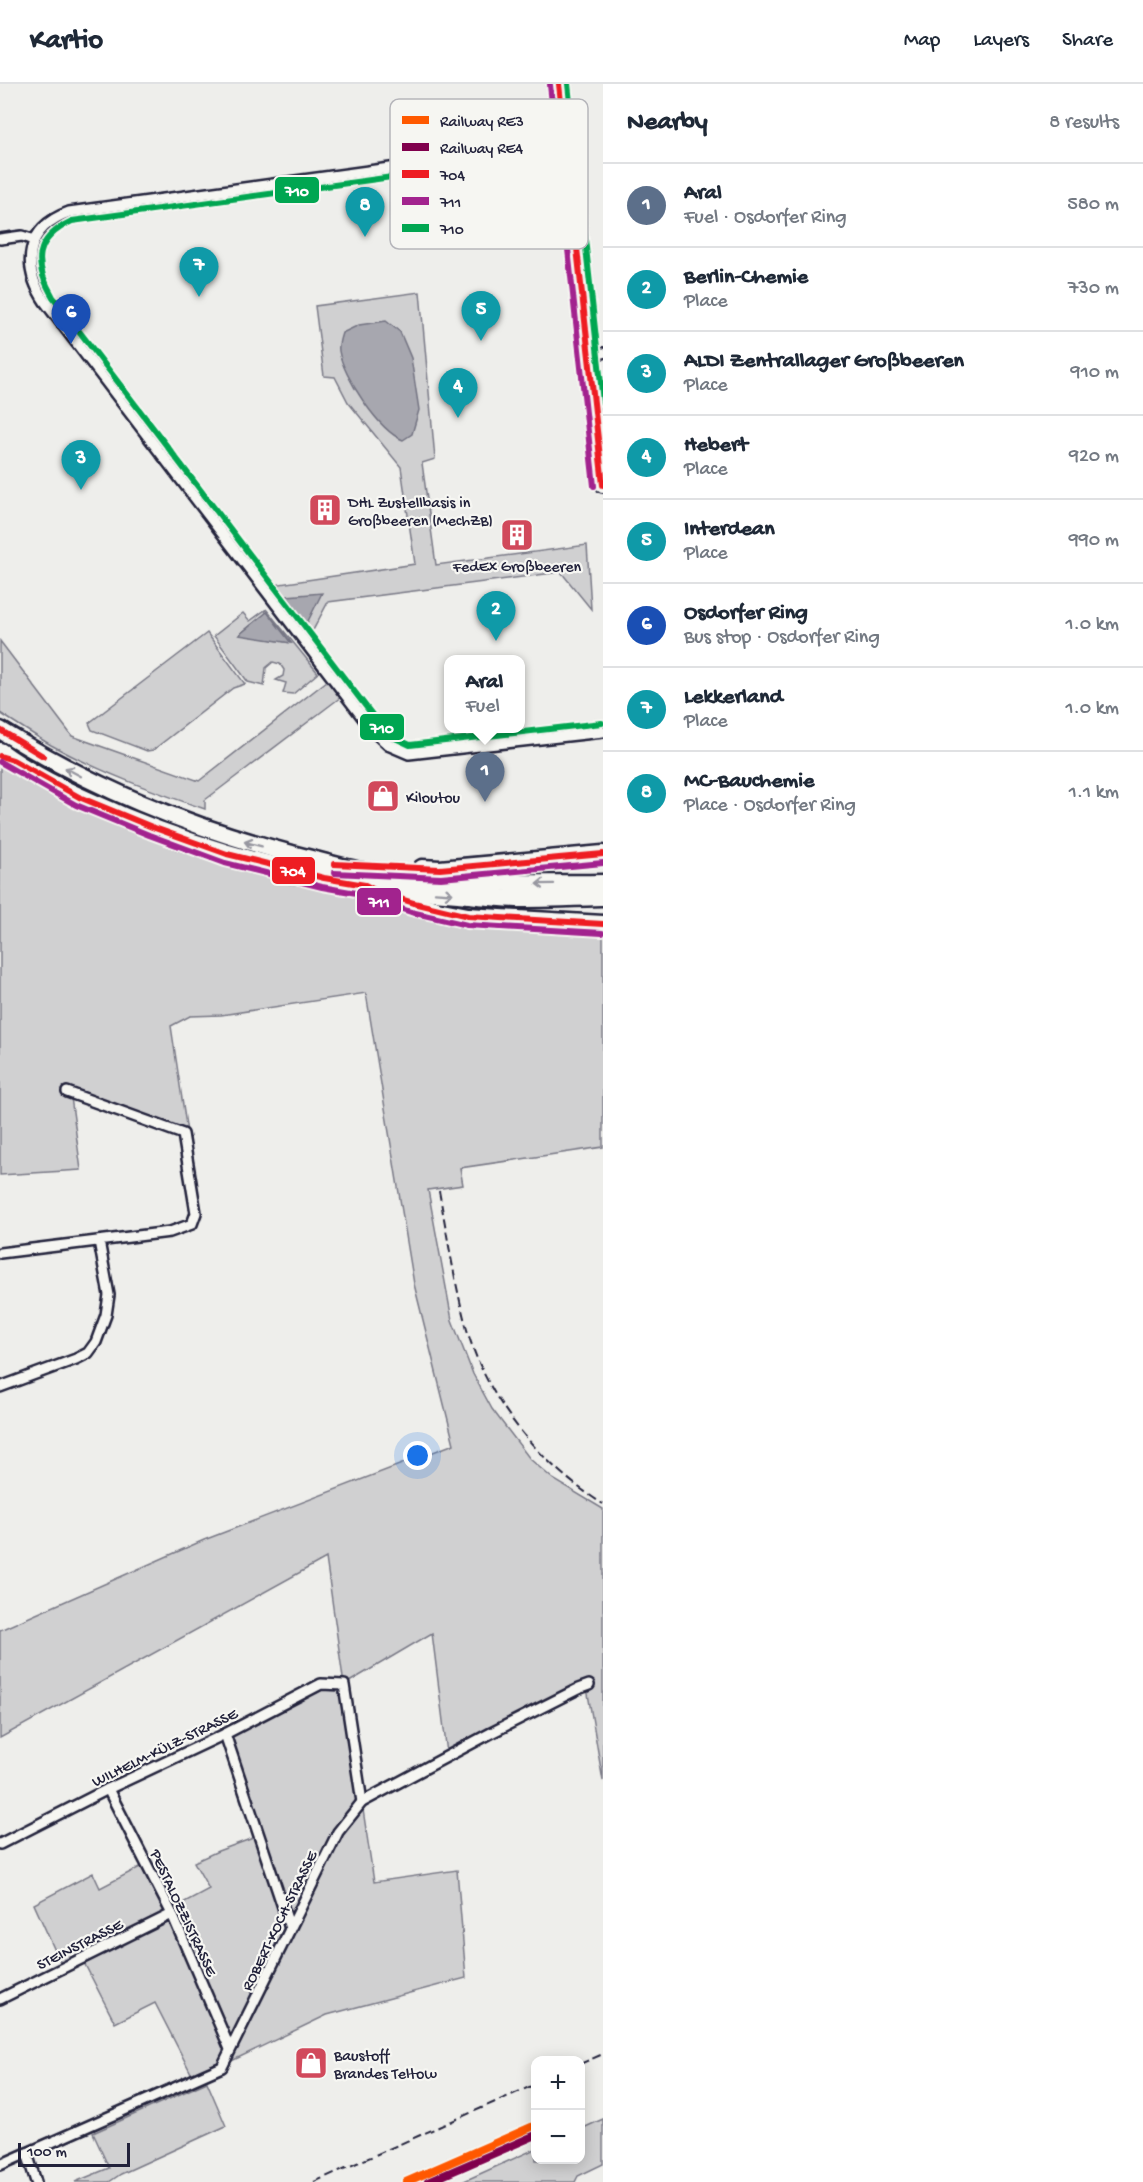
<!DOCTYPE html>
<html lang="en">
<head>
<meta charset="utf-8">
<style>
	:root { --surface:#fff; --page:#f2f2f3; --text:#1f2937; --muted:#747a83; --line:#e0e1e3; --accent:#7c3aed }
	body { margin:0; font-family:"Gochi Hand",sans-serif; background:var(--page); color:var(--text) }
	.controls { position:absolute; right:18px; bottom:18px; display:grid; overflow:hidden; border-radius:12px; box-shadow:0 3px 15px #0003 }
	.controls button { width:54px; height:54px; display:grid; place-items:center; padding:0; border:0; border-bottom:2px solid var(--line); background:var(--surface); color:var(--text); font:30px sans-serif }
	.scale { position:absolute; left:18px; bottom:15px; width:112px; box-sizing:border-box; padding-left:6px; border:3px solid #22223b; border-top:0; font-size:16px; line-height:21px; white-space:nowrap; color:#22223b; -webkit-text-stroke:4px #f6f6f2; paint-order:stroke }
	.you { position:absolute; left:418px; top:1372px; width:21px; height:21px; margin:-15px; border:4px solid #fff; border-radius:50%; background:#1a73e8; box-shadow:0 0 0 9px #1a73e833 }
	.badge { display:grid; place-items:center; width:39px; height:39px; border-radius:50%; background:var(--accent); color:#fff; font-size:20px; font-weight:700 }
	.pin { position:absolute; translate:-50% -50px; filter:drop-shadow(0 2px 3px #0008) }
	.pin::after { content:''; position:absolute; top:32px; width:21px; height:18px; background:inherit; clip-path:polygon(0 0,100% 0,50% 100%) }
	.popup { position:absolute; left:444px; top:571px; width:81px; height:78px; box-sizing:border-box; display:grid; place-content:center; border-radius:12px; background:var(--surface); filter:drop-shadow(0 2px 4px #0005); font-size:20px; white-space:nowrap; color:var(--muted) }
	.popup b { font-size:22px; color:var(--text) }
	.popup::after { content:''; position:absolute; left:50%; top:100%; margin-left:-12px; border:12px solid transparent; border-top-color:var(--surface) }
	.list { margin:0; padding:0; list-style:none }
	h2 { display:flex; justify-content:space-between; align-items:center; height:78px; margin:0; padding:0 24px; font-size:26px }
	h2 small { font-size:20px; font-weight:400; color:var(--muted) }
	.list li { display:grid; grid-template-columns:39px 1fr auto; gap:18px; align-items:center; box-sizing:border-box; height:84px; padding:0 24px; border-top:2px solid var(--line) }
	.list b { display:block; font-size:22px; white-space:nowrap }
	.list p { margin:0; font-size:20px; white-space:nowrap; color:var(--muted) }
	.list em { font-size:20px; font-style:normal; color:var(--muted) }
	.map { position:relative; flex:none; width:603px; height:2098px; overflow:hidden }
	header { display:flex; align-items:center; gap:36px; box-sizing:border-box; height:84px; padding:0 30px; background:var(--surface); border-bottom:2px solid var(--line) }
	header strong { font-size:28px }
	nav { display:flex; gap:33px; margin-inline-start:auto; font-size:21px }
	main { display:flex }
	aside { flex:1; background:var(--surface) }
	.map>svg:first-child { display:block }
	.green { fill:#d0d0d1; stroke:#797986; stroke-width:1.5 }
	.water { fill:#a7a7af; stroke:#727281; stroke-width:1.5 }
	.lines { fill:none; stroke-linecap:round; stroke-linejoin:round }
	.street-casing { stroke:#22223b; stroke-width:14 }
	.secondary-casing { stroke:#22223b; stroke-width:18 }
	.highway-casing { stroke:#22223b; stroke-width:21 }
	.street { stroke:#f6f6f2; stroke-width:9 }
	.secondary { stroke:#f6f6f2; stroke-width:14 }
	.highway { stroke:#f6f6f2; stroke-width:16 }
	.rail { stroke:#22223b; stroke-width:2; stroke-dasharray:9 4.5; stroke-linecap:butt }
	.bus-1-casing { stroke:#f6f6f2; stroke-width:10 }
	.bus-2-casing { stroke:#f6f6f2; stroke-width:10 }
	.bus-3-casing { stroke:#f6f6f2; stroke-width:10 }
	.bus-1 { stroke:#ee1d23; stroke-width:6 }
	.bus-2 { stroke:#a2238e; stroke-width:6 }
	.bus-3 { stroke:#00a651; stroke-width:6 }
	.rail-1-casing { stroke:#f6f6f2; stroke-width:12 }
	.rail-2-casing { stroke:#f6f6f2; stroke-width:12 }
	.rail-1 { stroke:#ff5900; stroke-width:8 }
	.rail-2 { stroke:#80004d; stroke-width:8 }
	.oneway { stroke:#9797a0 }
	.labels { text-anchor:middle; stroke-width:4.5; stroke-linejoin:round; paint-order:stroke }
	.poi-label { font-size:16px; fill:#22223b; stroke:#f6f6f2; text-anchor:start }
	.street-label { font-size:16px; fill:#22223b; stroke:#f6f6f2 }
	.key { fill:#f6f6f2; stroke:#b6b6bb; stroke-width:1.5 }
	.key-label { font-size:16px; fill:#22223b }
	.line-badge { stroke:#f6f6f2; stroke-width:2 }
	.badge-label { font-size:16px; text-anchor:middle; font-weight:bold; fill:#fff }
</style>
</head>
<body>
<header>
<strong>Kartio</strong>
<nav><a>Map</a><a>Layers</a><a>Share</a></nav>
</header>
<main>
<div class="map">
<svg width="603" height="2098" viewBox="0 0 603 2098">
	<rect width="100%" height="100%" fill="#eeeeeb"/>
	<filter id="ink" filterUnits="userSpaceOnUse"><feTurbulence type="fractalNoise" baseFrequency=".0167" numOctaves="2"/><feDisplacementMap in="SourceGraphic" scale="12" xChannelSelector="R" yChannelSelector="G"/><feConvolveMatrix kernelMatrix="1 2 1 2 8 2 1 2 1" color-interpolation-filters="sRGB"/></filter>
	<g filter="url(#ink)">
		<g class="green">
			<polygon points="420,208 435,375 422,379 436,481 587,461 591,525 561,488 328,518 311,550 273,501 415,480 401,383 348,318 335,293 324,292 315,222"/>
			<polygon points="266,525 318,589 293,610 283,609 286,599 276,596 283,592 284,586 280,580 273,578 266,584 264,602 248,598 214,552 243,529 250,537 265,526 266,529 240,550 291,559"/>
			<polygon points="207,549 245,600 233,604 153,666 147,667 92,646 89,639"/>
			<path d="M0 557 72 652 199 697 327 597 341 613 205 716V725C152 707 100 688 51 661 34 651 17 640 0 629Z"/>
			<polygon points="0,681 115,741 177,766 222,781 291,800 377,816 467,840 603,847 603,1063 460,1084 463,1101 428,1106 452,1236 473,1290 492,1325 530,1375 553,1395 603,1425 603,1697 586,1598 491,1643 447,1669 432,1549 344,1601 374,1798 457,1786 466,1894 327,1931 194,1995 155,1919 115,1939 80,1871 61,1880 34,1820 93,1789 100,1804 142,1782 166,1828 209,1805 194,1778 218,1767 264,1750 228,1651 322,1604 344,1601 326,1474 0,1654 0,1546 204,1456 454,1360 414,1200 366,909 221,931 190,932 171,942 187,1048 70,1006 81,1086 0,1091"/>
			<polygon points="207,1998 226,2042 121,2090 109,2098 75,2098 109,2084 93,2049"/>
			<polygon points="603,2035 603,2080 578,2092 575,2098 462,2098 535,2065 536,2076 580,2076 581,2045"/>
		</g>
		<g class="water">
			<path d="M386 237 400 248 411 274 419 326 412 350 403 356C379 347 343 292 339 267 338 261 340 255 342 249L359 241Z"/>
			<polygon points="322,509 307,539 287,512"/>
			<polygon points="267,528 291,559 239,551"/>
		</g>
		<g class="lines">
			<defs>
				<g id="street">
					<path d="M565 60 69 128C25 144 21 182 45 218L373 647 388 661 409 670 603 648"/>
					<polyline points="0,155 22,152 35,156"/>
					<polyline points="588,271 603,269"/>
					<polyline points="0,1169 170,1148 192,1140 196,1129 183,1050 67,1008"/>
					<polyline points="0,1303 76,1275 88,1269 96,1258 106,1231 109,1211 99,1157"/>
					<polyline points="225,1650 290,1844"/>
					<polyline points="108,1705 172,1830 230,1965"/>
					<polyline points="0,1760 108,1705 225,1650 321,1600 344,1601 362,1718"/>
					<polyline points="0,1915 172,1830"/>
					<polyline points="27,2069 36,2098"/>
					<polyline points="0,2081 222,1983 338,1748 362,1718 491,1649 578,1605 589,1601"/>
				</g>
				<polyline id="secondary" points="559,0 603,401"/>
				<g id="highway">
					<path d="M0 646C94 704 186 742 292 770 317 776 342 784 367 788 445 800 524 800 603 799"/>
					<path d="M0 667C38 695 82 714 124 732 232 777 342 802 458 810 478 812 497 814 517 815 546 815 574 814 603 813"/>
					<polyline points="422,784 440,785 603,770"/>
					<polyline points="388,811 437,826 468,832 603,840"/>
				</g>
			</defs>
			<use href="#street" class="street-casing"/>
			<use href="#secondary" class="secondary-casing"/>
			<use href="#highway" class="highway-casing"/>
			<use href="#street" class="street"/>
			<use href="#secondary" class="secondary"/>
			<use href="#highway" class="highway"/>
			<g class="rail">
				<path d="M439 1107C447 1150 454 1195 465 1238 483 1312 539 1380 603 1420"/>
				<polyline points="580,1980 603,1970"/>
				<polyline points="314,2098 536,2000"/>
			</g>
			<defs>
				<g id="bus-1">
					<polyline points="559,0 603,401"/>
					<polyline points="0,646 43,672"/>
					<polyline points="0,672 13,676 79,713 152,743 227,770 324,794 365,801 378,808 414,819 468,832 603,840"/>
					<polyline points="334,780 440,785 603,770"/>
				</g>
				<g id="bus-2">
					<polyline points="550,1 594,402"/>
					<polyline points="0,678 76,721 149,751 225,779 322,803 362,810 375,816 411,828 467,841 602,849"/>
					<polyline points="334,789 441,794 603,779"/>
				</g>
				<g id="bus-3">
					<polyline points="568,0 603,318"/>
					<path d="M566 69 72 137C34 155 33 179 53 213L380 641 393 653 410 661 602 639"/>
				</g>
			</defs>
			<use href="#bus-1" class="bus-1-casing"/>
			<use href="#bus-2" class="bus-2-casing"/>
			<use href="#bus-3" class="bus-3-casing"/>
			<use href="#bus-1" class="bus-1"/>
			<use href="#bus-2" class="bus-2"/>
			<use href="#bus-3" class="bus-3"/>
			<defs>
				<polyline id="rail-1" points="406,2098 536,2041"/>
				<polyline id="rail-2" points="428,2098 536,2051"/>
			</defs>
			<use href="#rail-1" class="rail-1-casing"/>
			<use href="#rail-2" class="rail-2-casing"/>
			<use href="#rail-1" class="rail-1"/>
			<use href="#rail-2" class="rail-2"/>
		</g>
		<defs><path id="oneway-shaft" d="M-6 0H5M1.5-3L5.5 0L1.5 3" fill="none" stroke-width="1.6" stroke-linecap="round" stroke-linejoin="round" transform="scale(1.5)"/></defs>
		<g class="oneway">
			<use href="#oneway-shaft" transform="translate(73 688) rotate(-152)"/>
			<use href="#oneway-shaft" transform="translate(253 760) rotate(-165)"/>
			<use href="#oneway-shaft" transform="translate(545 800) rotate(179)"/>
			<use href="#oneway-shaft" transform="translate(444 809) rotate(4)"/>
		</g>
	</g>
	<defs>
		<symbol id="building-square" viewBox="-11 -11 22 22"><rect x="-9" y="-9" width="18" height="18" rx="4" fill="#d1495b" stroke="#f6f6f2"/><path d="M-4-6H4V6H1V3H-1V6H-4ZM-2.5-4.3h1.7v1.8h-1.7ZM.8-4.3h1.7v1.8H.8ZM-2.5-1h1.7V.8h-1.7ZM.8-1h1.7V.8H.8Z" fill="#fff"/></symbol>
		<symbol id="shop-square" viewBox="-11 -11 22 22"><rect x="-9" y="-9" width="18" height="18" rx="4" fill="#d1495b" stroke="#f6f6f2"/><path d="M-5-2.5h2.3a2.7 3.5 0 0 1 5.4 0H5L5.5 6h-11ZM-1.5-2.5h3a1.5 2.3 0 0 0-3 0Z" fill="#fff"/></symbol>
	</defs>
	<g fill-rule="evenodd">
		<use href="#building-square" x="306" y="407" width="38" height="38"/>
		<use href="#building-square" x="498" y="432" width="38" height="38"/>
		<use href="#shop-square" x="364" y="693" width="38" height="38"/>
		<use href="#shop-square" x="292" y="1960" width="38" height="38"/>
	</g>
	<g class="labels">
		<g class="poi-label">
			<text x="348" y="423">DHL Zustellbasis in<tspan x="348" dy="18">Großbeeren (MechZB)</tspan></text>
			<text x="517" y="487" text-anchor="middle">FedEx Großbeeren</text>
			<text x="406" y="718">Kiloutou</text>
			<text x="334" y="1976">Baustoff<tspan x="334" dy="18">Brandes Teltow</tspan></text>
		</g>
		<g class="street-label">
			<text transform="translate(164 1662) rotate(-26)" y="6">WILHELM-KÜLZ-STRASSE</text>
			<text transform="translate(185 1828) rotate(65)" y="6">PESTALOZZISTRASSE</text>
			<text transform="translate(278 1836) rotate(-64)" y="6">ROBERT-KOCH-STRASSE</text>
			<text transform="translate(79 1859) rotate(-27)" y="6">STEINSTRASSE</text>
		</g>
	</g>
	<rect x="390" y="15" width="198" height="150" rx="9" class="key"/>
	<rect x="402" y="32" width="27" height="8" fill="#ff5900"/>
	<rect x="402" y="59" width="27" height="8" fill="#80004d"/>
	<rect x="402" y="86" width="27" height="8" fill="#ee1d23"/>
	<rect x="402" y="113" width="27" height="8" fill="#a2238e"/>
	<rect x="402" y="140" width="27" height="8" fill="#00a651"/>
	<g class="key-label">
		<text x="440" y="42">Railway RE3</text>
		<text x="440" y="69">Railway RE4</text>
		<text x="440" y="96">704</text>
		<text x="440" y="123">711</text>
		<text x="440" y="150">710</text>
	</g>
	<g class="line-badge">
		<rect x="274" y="92" width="46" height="28" rx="6" fill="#00a651"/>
		<rect x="359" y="629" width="46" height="28" rx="6" fill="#00a651"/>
		<rect x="271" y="772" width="45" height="29" rx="6" fill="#ee1d23"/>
		<rect x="356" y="803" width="46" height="29" rx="6" fill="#a2238e"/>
	</g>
	<g class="badge-label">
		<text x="297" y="112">710</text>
		<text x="382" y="649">710</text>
		<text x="293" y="792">704</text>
		<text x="379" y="823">711</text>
	</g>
</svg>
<div class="controls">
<button>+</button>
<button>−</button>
</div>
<div class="scale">100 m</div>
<div class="you"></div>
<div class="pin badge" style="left:485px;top:718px;background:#5c6f8a">1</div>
<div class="popup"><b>Aral</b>Fuel</div>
<div class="pin badge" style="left:496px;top:557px;background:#0f9aa8">2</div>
<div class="pin badge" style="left:81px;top:406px;background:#0f9aa8">3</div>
<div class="pin badge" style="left:458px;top:334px;background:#0f9aa8">4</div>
<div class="pin badge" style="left:481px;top:257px;background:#0f9aa8">5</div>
<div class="pin badge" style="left:71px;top:260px;background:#1a4fb4">6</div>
<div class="pin badge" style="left:199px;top:213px;background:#0f9aa8">7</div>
<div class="pin badge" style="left:365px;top:153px;background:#0f9aa8">8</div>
</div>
<aside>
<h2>Nearby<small>8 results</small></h2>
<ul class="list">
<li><span class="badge" style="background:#5c6f8a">1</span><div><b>Aral</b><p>Fuel · Osdorfer Ring</p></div><em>580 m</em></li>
<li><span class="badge" style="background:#0f9aa8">2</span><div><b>Berlin-Chemie</b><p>Place</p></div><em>730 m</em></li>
<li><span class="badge" style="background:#0f9aa8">3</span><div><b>ALDI Zentrallager Großbeeren</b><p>Place</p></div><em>910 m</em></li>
<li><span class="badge" style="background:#0f9aa8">4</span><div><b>Hebert</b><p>Place</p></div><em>920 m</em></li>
<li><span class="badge" style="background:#0f9aa8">5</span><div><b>Interdean</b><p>Place</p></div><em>990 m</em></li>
<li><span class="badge" style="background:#1a4fb4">6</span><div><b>Osdorfer Ring</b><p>Bus stop · Osdorfer Ring</p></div><em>1.0 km</em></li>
<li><span class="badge" style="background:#0f9aa8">7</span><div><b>Lekkerland</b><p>Place</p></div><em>1.0 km</em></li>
<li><span class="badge" style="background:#0f9aa8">8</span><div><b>MC-Bauchemie</b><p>Place · Osdorfer Ring</p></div><em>1.1 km</em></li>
</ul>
</aside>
</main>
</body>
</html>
